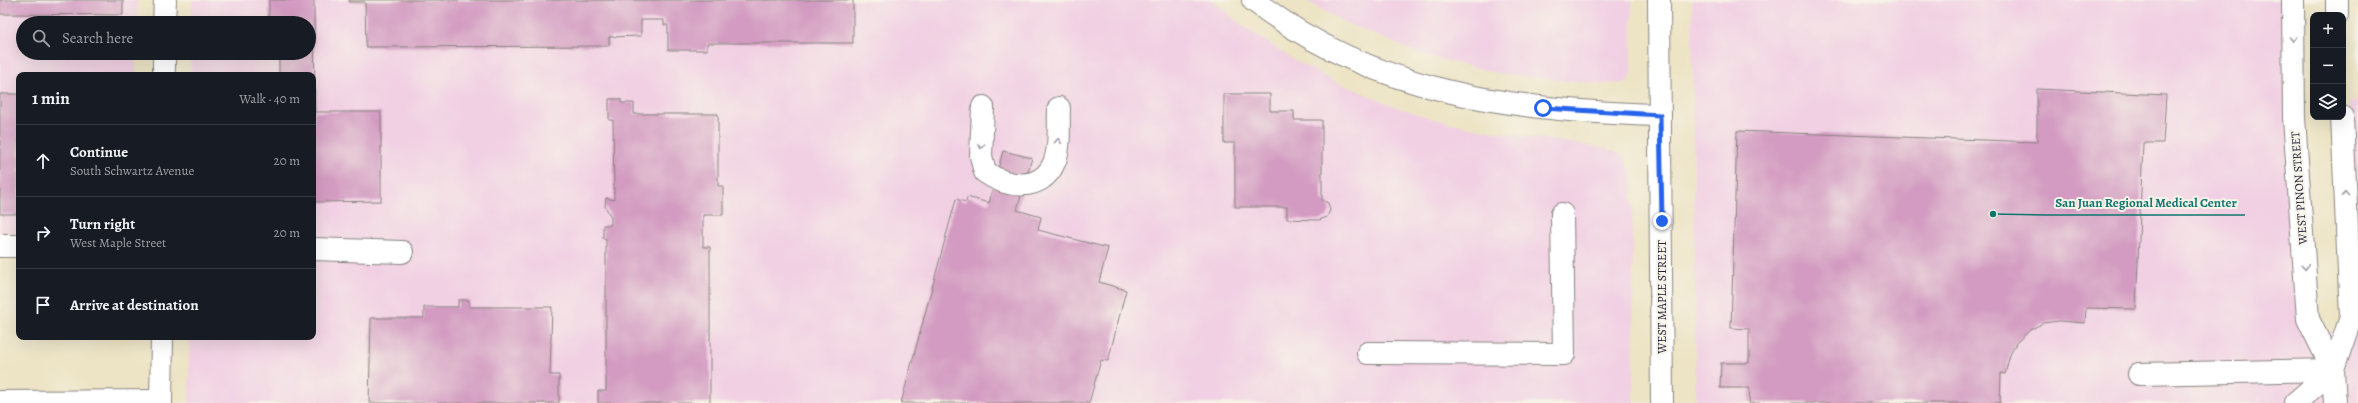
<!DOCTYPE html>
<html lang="en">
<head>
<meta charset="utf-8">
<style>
	:root { --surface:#171b24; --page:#20242c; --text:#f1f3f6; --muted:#9ea1a6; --line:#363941 }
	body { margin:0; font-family:Alegreya,serif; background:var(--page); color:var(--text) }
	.controls { position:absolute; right:12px; top:12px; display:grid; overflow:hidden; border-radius:8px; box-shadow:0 4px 16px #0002 }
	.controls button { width:36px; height:36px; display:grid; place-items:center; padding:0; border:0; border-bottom:1px solid var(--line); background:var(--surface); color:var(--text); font:20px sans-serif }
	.stop { position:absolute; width:12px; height:12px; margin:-9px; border:3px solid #2563eb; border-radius:50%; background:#fff }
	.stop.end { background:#2563eb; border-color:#fff; box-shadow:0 1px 4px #0008 }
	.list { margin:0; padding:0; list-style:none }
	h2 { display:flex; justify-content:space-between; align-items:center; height:52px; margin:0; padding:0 16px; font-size:17px }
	h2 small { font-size:13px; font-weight:400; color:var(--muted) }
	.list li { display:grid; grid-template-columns:26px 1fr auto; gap:12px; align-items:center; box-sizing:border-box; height:72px; padding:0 16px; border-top:1px solid var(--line) }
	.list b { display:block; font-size:15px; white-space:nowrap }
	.list p { margin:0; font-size:13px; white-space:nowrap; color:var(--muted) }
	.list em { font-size:13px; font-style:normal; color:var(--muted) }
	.icon { flex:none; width:22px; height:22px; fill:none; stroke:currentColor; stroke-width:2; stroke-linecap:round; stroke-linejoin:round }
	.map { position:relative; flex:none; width:2358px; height:403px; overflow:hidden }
	.search { position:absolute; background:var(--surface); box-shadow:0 4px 16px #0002; left:16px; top:16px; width:300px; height:44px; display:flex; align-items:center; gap:10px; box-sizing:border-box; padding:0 14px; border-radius:22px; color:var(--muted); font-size:15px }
	.panel { position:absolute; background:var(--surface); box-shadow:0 4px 16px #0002; left:16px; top:72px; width:300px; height:268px; border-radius:8px }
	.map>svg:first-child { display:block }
	.built { fill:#f1d0e3 }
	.building { fill:#d39bc1 }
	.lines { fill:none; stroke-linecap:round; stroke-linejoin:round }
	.minor-casing { stroke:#888380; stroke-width:24 }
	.major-casing { stroke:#888380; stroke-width:24 }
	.minor { stroke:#fff; stroke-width:22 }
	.major { stroke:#fff; stroke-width:22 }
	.oneway { stroke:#9c9ca7 }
	.route { stroke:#2563eb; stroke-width:5 }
	.labels { text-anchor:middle; stroke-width:4; stroke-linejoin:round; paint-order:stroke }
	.street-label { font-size:12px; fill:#22223b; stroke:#f7f3e8 }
	.leader { fill:none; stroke:#0f766e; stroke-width:1.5 }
	.callout-dot { fill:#0f766e; stroke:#f7f3e8; stroke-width:1.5 }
	.callout-label { font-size:13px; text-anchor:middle; font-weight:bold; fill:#0f766e; stroke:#f7f3e8; stroke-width:4; stroke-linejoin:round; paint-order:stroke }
</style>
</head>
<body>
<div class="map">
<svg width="2358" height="403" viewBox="0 0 2358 403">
	<rect width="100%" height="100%" fill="#f7f3e8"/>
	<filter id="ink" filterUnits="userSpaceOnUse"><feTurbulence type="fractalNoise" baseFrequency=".025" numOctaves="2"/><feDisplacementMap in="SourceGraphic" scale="8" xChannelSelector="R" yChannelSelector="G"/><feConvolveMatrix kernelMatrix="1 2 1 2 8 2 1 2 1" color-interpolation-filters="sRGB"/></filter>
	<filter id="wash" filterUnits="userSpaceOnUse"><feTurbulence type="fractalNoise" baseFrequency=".012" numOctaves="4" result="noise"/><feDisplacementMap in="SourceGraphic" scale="16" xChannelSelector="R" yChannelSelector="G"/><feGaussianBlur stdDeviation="0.9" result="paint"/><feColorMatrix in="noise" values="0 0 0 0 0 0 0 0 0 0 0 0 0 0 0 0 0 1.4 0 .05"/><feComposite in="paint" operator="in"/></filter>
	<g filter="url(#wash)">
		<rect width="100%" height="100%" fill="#ede4c5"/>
		<g class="built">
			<polygon points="0,0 137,0 137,23 23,23 23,53 136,53 136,75 19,75 19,233 0,232"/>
			<polygon points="192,0 1213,0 1240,24 1294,60 1334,81 1397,107 1430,118 1483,130 1606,148 1625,157 1632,175 1634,403 189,403 189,337 313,337 313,75 191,75 191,53 309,53 309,23 192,23"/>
			<polygon points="1305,0 1632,0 1632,75 1626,83 1601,84 1502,74 1472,67 1423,55 1344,22"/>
			<polygon points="1692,0 2283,0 2285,98 2301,334 2358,330 2358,403 1696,403"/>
			<polygon points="2348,102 2358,102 2358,235 2351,131"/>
		</g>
		<g id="blocks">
			<g class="building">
				<polygon points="0,0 123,0 123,15 0,14"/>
				<polygon points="269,0 314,0 315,112 381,112 381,201 315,202 313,75 279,75 279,57 269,57 269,53 309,53 309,23 269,23"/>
				<polygon points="349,0 853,0 853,43 707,43 707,50 668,50 668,25 664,25 664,20 641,20 641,36 609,37 609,46 366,47 365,2 349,2"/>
				<polygon points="2037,89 2166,95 2163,143 2143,143 2136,309 2086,308 2085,323 2059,321 2043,323 2030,330 2016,343 2010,355 2005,374 2001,373 2000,403 1749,403 1750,388 1720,388 1721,363 1749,363 1749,329 1731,328 1737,131 2037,142"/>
				<rect x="0" y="94" width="19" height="120"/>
				<polygon points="1224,94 1270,94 1270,111 1294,111 1294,120 1322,120 1322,200 1328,203 1330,210 1327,217 1319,220 1287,219 1287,207 1235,207 1235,143 1224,143"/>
				<polygon points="609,99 621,99 621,103 634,103 634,114 718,114 718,186 723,186 723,215 703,215 703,247 710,247 710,403 598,403 598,391 606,391 606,239 603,239 603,225 611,225 611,217 605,206 606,198 614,200 613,120 609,120"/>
				<polygon points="1003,151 1032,158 1017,210 1041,217 1038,230 1108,248 1099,282 1126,290 1108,361 1101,360 1089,403 901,403 956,199 966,202 967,197 989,203"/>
				<polygon points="458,300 469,300 469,307 552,307 550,375 559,375 559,403 369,403 371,318 424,318 424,307 458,307"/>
			</g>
		</g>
	</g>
	<g filter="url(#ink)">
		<use href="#blocks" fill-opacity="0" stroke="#888380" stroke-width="1"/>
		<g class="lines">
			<defs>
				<g id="minor">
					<path d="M1253 0C1373 93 1513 111 1660 115"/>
					<polyline points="1659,0 1662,403"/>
					<polyline points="164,23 165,0"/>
					<polyline points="164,75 164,53"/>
					<path d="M983 107 981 156 985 172C1006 187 1041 193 1054 163 1061 147 1058 125 1059 108"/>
					<polyline points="0,246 19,246"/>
					<polyline points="313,249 402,252"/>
					<polyline points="1368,353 1564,354 1562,214"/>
					<polyline points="2139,374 2333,370"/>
					<polyline points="0,402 161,401"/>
					<polyline points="161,403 162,337"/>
					<polyline points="2295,403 2333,370"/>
				</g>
				<g id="major">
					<polyline points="2293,0 2294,118 2308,319 2333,370"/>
					<polyline points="2337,0 2337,15"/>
					<polyline points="2335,403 2333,370 2351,317 2342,117"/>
				</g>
			</defs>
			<use href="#minor" class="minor-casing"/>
			<use href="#major" class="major-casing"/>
			<use href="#minor" class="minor"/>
			<use href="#major" class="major"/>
		</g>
		<defs><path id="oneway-chevron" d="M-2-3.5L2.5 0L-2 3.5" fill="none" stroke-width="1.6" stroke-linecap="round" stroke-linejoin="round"/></defs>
		<g class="oneway">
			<use href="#oneway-chevron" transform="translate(2293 39) rotate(89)"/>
			<use href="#oneway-chevron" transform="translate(1058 141) rotate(-85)"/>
			<use href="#oneway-chevron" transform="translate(981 146) rotate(93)"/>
			<use href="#oneway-chevron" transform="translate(2345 194) rotate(-93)"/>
			<use href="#oneway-chevron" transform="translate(2305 267) rotate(86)"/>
		</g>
	</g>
	<g class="lines" filter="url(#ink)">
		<polyline class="route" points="1543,108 1660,115 1662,221"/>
	</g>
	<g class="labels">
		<g class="street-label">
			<text transform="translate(2299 188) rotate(-94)" y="4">WEST PINON STREET</text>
			<text transform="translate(1662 297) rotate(-90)" y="4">WEST MAPLE STREET</text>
		</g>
	</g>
	<path class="leader" d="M1993 214L2047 215H2245"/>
	<circle class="callout-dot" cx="1993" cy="214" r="4"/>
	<g class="callout-label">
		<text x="2146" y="207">San Juan Regional Medical Center</text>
	</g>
</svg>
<div class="controls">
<button>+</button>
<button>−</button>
<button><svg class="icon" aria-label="layers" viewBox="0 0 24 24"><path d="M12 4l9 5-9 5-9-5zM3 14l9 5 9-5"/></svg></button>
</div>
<div class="stop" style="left:1543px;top:108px"></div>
<div class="stop end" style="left:1662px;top:221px"></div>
<div class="search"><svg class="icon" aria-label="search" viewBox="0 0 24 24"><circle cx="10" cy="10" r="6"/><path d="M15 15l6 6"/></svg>Search here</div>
<section class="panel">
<h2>1 min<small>Walk · 40 m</small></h2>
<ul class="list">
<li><svg class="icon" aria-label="ahead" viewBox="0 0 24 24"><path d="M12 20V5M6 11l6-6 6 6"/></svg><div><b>Continue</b><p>South Schwartz Avenue</p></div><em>20 m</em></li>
<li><svg class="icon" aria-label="right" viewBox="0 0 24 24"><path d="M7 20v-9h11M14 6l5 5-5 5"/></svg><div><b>Turn right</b><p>West Maple Street</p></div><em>20 m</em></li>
<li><svg class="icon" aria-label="arrive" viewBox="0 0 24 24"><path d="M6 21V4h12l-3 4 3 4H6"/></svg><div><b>Arrive at destination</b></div></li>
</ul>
</section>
</div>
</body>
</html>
